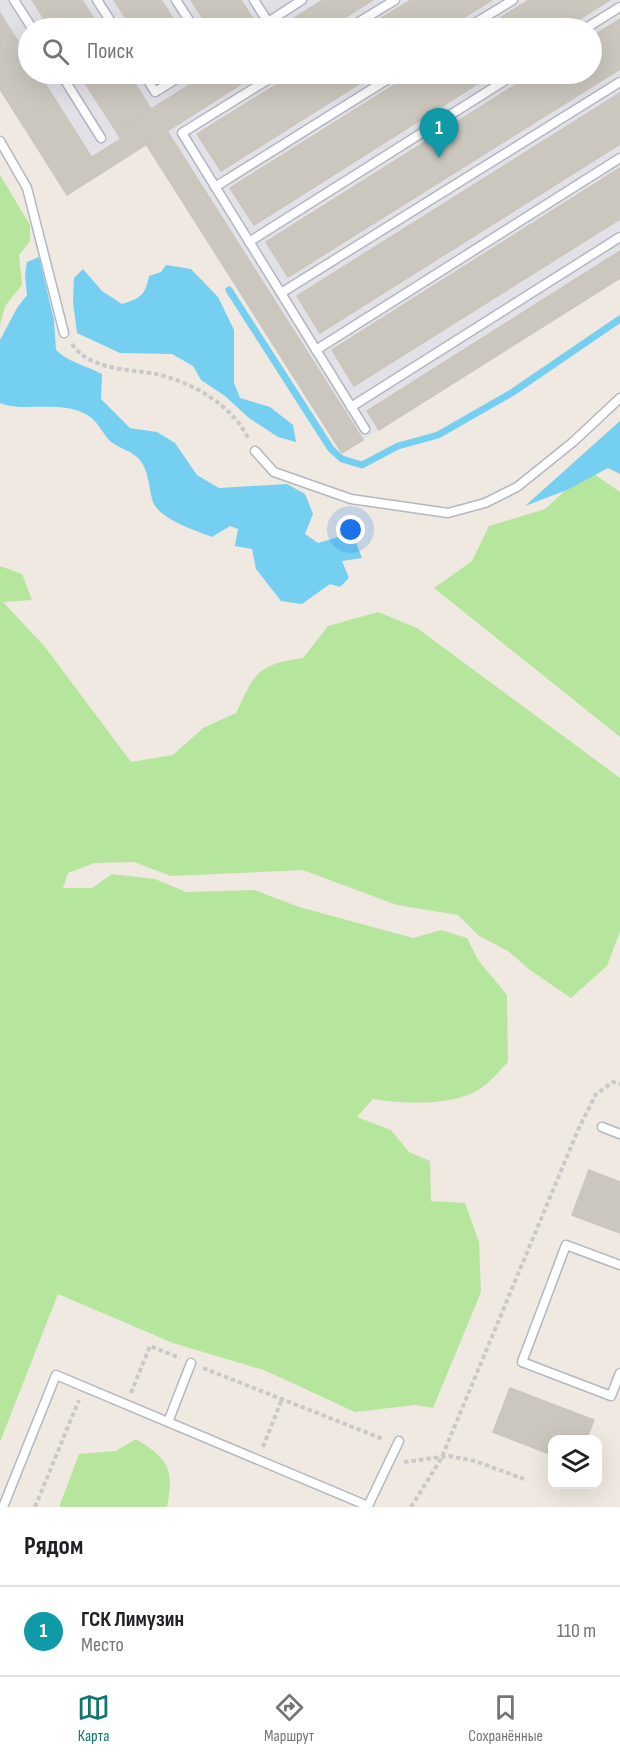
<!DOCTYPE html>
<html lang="ru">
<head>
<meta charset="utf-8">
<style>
	:root { --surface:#fff; --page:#f6f6f6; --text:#202124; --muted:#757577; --line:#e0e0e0; --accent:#0f766e }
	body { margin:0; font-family:"Sofia Sans Condensed",sans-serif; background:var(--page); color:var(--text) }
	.controls { position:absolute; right:18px; bottom:18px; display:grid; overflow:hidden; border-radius:12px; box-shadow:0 6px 24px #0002 }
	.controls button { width:54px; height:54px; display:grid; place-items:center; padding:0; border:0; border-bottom:2px solid var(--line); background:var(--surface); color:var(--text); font:30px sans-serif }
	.you { position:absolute; left:351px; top:530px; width:21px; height:21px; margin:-15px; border:4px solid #fff; border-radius:50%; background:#1a73e8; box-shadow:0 0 0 9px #1a73e833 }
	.badge { display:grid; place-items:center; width:39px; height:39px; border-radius:50%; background:var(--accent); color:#fff; font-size:20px; font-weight:700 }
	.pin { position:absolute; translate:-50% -50px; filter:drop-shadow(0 2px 3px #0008) }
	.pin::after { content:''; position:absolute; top:32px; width:21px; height:18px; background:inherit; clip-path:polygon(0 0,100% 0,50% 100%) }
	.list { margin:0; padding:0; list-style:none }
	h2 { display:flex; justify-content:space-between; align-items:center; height:78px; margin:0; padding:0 24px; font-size:26px }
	h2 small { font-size:20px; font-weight:400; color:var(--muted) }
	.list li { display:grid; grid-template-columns:39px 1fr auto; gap:18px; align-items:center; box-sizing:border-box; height:90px; padding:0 24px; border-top:2px solid var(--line) }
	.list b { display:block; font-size:22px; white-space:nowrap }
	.list p { margin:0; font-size:20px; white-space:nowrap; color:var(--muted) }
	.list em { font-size:20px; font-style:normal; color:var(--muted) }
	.icon { flex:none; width:33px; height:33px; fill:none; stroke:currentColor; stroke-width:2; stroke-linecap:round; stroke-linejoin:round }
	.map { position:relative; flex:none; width:620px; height:1507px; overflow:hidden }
	.search { position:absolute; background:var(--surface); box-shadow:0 6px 24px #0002; left:18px; right:18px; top:18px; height:66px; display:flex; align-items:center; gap:15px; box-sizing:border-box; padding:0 21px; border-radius:33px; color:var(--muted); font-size:22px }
	.sheet { height:168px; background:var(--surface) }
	nav { display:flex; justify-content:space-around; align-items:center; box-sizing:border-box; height:84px; border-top:2px solid var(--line); background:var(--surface); font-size:16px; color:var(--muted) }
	nav a { display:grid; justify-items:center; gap:3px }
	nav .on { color:var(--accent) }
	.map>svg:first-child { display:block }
	.industrial { fill:#e3e1e8; fill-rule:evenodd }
	.green { fill:#b6e59e }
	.water { fill:#75cff0 }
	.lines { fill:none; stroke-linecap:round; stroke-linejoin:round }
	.stream { stroke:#75cff0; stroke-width:7 }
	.building { fill:#cbc7bf; stroke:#cbc5ba; stroke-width:1.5 }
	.service-casing { stroke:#b4b7c1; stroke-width:11 }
	.path { stroke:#c9c9c9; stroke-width:4; stroke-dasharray:4.5 3; stroke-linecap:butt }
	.service { stroke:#fff; stroke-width:8 }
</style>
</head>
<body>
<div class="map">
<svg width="620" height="1507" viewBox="0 0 620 1507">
	<rect width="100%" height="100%" fill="#efe9e1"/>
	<path class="industrial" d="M0 0H620V278L342 453 146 145 67 195 0 90ZM28 28H592V74H28Z"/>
	<g class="green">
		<polygon points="0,175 30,225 30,241 19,255 22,285 5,306 0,325"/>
		<polygon points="588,470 620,492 620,737 434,588 472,561 489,526 545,509"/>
		<path d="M0 566 22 574 32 600 3 602 45 647 131 762 173 755 203 728 236 713C255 673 256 665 303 658L328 626 378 612 417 628 620 778V931L607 966 571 998 530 970 508 951 479 936 458 915 397 905 303 870 171 876 134 862 94 863 68 873 63 888H92L112 874 155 879 186 892 254 890 299 907 413 938 441 930 467 938 478 960 507 995 508 1062C499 1071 489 1084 478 1090 452 1106 402 1104 373 1099L357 1117 391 1130 409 1152 430 1161 431 1201 465 1203 479 1242 481 1292 433 1408 415 1405 355 1412 264 1370 173 1343 58 1294 0 1442Z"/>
		<path d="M136 1439C168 1459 175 1469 167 1507H59L79 1454 116 1451Z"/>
	</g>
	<g class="water">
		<path d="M39 257 54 320 56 350C70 363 85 365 102 374L101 399 130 428 157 432 175 443 197 475 219 488 287 484 305 494 313 514 305 534 318 543 342 536 355 540 362 558 342 561 349 578 340 587 330 584 302 604 281 601 256 569 252 549 235 546 238 529 230 526 212 537C195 530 157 519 152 499 149 486 148 470 140 460 133 451 117 448 109 440 103 433 97 421 89 416 62 399 24 413 0 403V340L17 308 27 295 25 275 27 262Z"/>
		<path d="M166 265 191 269 218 297 234 330V383L240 398 270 407 293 425 296 442 278 437 249 418 225 396 201 380 193 366 172 354 120 353 77 333 73 302 74 278 83 269 102 291 122 304C140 299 146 294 149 276L161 272Z"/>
		<polygon points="620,421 620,474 608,468 567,490 525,506"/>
	</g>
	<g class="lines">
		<polyline class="stream" points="229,290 331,449 342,459 362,465 398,446 438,435 513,392 620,319"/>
	</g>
	<g class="building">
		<polygon points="32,0 82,0 100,28 50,28"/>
		<polygon points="114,0 161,0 179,28 132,28"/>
		<polygon points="191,0 241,0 259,28 209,28"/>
		<polygon points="323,0 373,0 328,28 278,28"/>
		<polygon points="411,0 492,0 447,28 365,28"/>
		<polygon points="529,0 610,0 565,28 484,28"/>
		<polygon points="0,13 28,58 28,74 39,74 92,158 57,179 0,89"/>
		<polygon points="620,19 620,69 288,277 266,242 533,74 592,74 592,37"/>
		<polygon points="79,74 129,74 151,109 116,131"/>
		<polygon points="207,74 257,74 67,195 57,179 121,139 116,131"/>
		<polygon points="294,74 375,74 221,171 197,134"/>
		<polygon points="412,74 493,74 254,225 230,188"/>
		<polygon points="620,93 620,144 320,333 297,296"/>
		<polygon points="167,131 363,440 342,453 146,144"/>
		<polygon points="620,168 620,219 354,386 332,350"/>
		<polygon points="620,251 620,278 379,430 367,411"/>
		<polygon points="589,1170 620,1182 620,1233 572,1215"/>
		<polygon points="510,1388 594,1420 586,1440 552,1440 552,1455 493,1432"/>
	</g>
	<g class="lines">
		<defs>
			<g id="service">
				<polyline points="14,0 32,28"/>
				<polyline points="97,0 115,28"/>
				<polyline points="176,0 194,28"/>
				<polyline points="254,0 268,22 302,0"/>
				<polyline points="349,28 395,0"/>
				<polyline points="467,28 513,0"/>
				<polyline points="586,28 620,7"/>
				<polyline points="61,74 101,138"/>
				<polyline points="144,74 155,92 184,74"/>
				<polyline points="277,74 182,133 365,429"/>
				<polyline points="0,141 27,188 64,333"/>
				<polyline points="215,187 396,74"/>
				<polyline points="249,242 515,74"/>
				<polyline points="281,293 620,82"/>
				<polyline points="316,350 620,158"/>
				<polyline points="351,407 620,237"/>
				<polyline points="255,451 274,472 351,499 448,513 485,503 517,487 573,442 620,398"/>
				<polyline points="602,1127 620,1134"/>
				<polyline points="620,1265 566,1245 522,1362 611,1396 620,1373"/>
				<polyline points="168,1422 191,1363"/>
				<polyline points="3,1507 56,1375 368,1506 399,1441"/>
			</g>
		</defs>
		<use href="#service" class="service-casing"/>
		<g class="path">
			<path d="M72 344C89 370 129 369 156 374 192 382 232 405 248 438"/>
			<polyline points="203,1368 383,1439"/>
			<polyline points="131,1393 150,1346 180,1358"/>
			<polyline points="263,1447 282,1399"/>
			<polyline points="404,1462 449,1456 475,1461 524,1479"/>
			<polyline points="35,1507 79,1400"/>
			<polyline points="411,1507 441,1459 578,1130 596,1094 613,1082 620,1084"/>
		</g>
		<use href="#service" class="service"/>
	</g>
</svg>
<div class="controls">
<button><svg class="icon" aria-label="layers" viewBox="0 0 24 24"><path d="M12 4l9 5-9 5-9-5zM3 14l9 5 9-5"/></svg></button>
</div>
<div class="you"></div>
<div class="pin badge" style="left:439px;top:158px;background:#0f9aa8">1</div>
<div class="search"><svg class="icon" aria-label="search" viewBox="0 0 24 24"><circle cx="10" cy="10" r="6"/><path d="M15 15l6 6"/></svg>Поиск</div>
</div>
<section class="sheet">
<h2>Рядом<small></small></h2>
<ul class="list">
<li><span class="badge" style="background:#0f9aa8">1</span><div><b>ГСК Лимузин</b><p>Место</p></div><em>110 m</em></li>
</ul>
</section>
<nav>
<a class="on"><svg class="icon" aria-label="map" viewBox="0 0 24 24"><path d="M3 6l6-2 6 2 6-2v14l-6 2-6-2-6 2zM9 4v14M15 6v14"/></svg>Карта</a>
<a><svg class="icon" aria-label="directions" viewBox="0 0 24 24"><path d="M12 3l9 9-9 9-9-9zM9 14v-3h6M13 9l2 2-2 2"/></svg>Маршрут</a>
<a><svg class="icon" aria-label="saved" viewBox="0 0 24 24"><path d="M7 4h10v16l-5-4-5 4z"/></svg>Сохранённые</a>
</nav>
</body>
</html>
